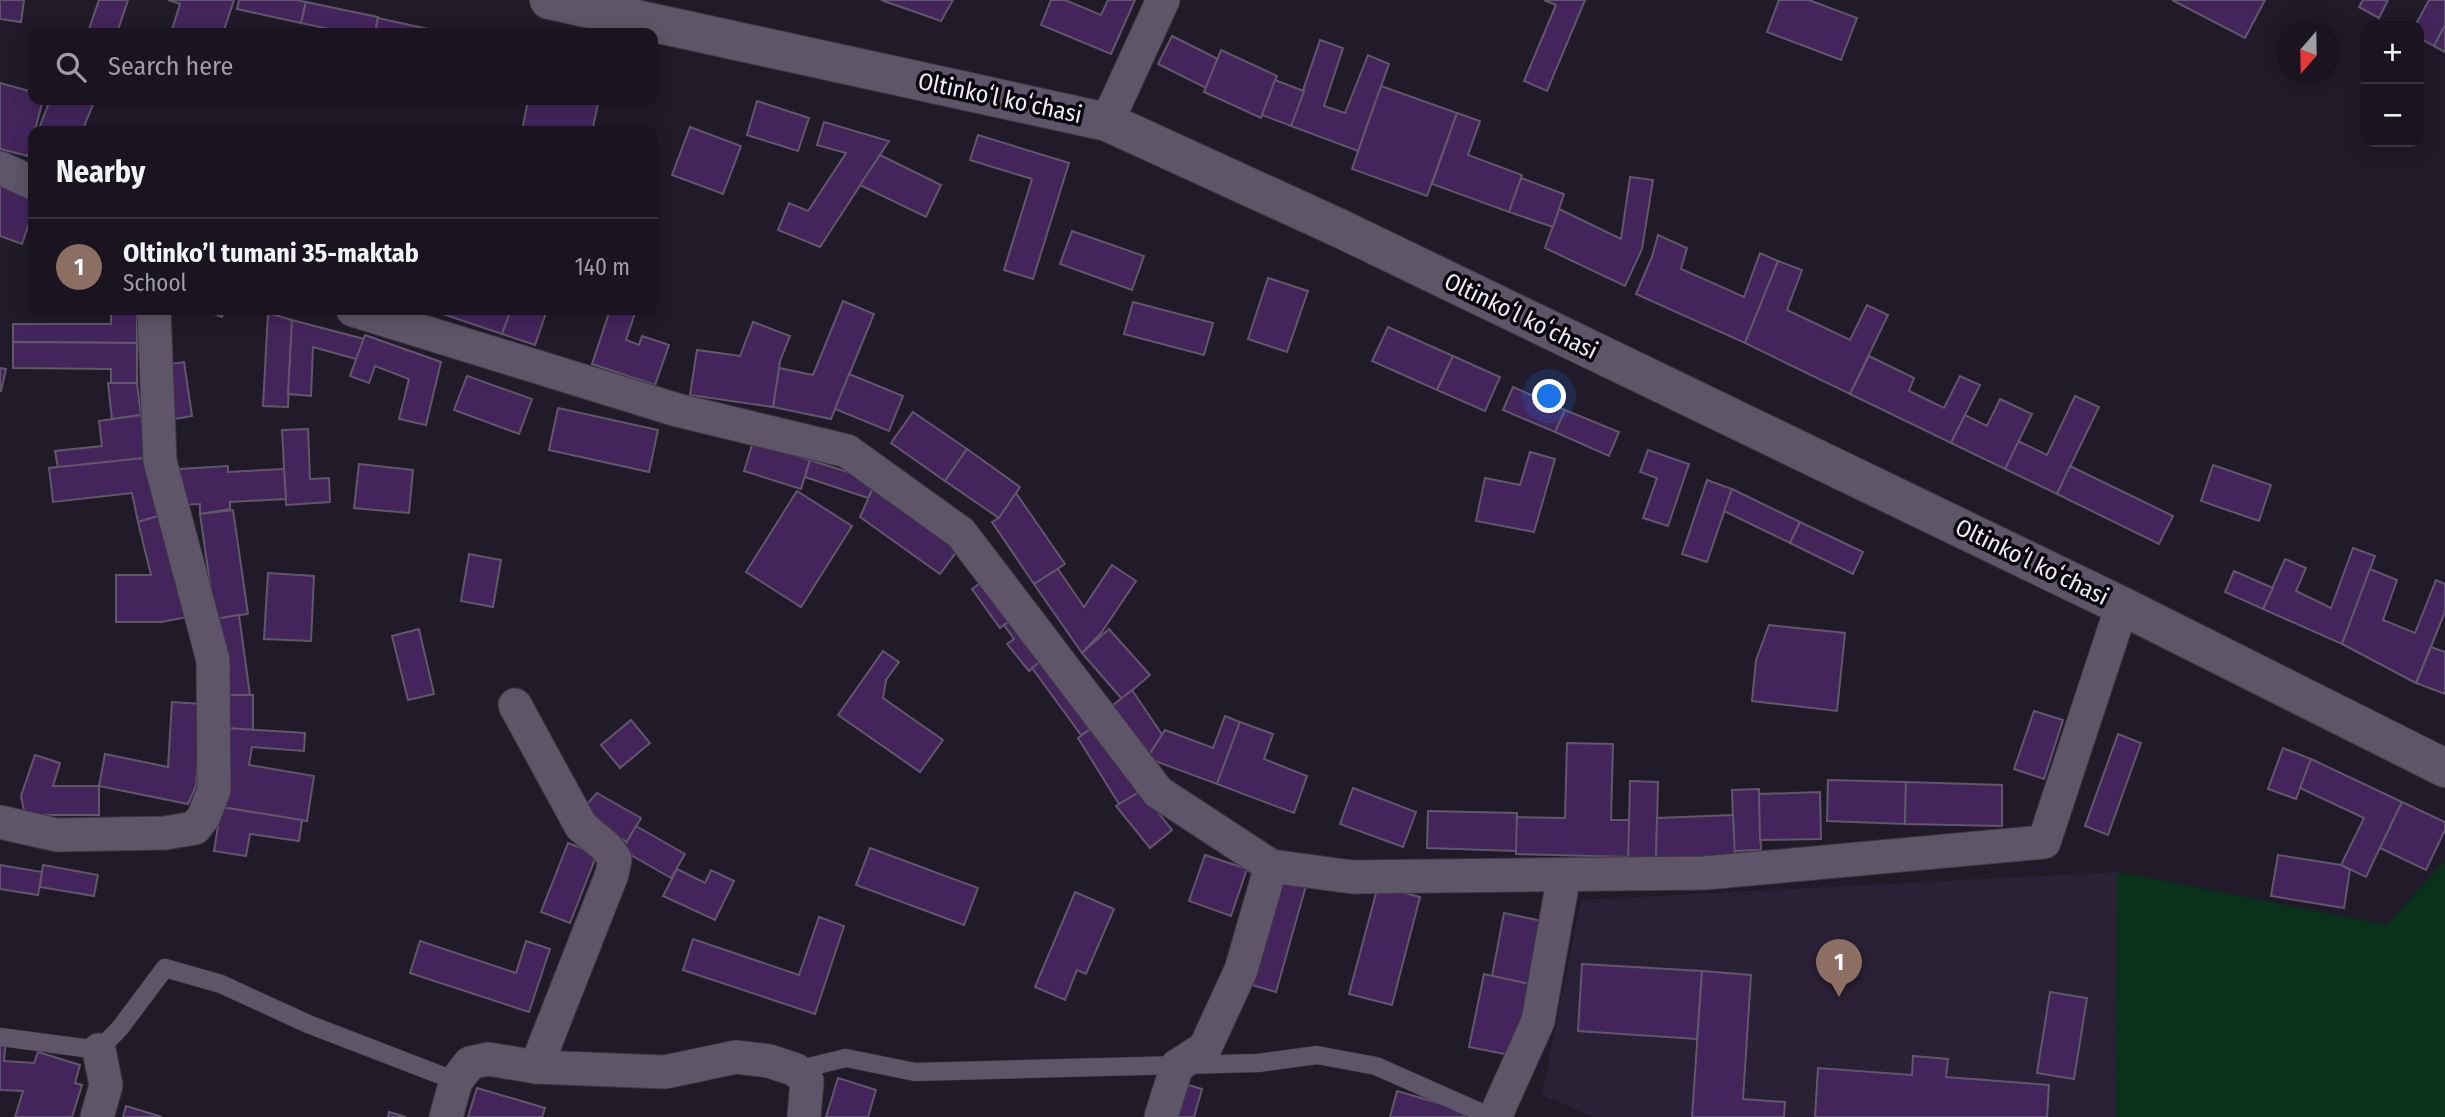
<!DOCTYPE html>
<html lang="en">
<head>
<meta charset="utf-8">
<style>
	:root { --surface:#19141f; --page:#221d28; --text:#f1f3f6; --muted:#9f9ea4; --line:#37333d; --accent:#8cce45 }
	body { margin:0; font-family:"Fira Sans Condensed",sans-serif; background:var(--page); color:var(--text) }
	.controls { position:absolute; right:21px; top:21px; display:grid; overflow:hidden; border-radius:14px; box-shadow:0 4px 18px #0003 }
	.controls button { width:63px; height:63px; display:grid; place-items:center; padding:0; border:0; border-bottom:2px solid var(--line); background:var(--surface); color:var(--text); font:35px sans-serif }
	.compass { position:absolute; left:2277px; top:21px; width:63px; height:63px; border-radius:50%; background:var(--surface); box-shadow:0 4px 18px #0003; rotate:200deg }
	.you { position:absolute; left:1550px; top:397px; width:24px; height:24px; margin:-18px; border:5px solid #fff; border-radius:50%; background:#1a73e8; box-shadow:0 0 0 10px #1a73e833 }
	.badge { display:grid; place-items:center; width:46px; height:46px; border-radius:50%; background:var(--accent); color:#fff; font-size:23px; font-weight:700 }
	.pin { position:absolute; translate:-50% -58px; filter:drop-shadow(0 2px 4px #0008) }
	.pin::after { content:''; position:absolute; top:37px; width:24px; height:21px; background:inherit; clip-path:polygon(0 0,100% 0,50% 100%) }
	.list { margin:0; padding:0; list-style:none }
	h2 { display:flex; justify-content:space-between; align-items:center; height:91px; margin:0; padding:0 28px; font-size:30px }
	h2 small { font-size:23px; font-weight:400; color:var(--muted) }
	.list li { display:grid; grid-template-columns:46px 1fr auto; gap:21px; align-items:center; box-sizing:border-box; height:98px; padding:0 28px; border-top:2px solid var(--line) }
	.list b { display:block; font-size:26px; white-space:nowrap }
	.list p { margin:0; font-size:23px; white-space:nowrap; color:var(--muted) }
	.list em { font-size:23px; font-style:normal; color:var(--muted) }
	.icon { flex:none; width:38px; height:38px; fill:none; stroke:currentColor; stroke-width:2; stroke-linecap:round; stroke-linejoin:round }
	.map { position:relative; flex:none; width:2445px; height:1117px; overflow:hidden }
	.search { position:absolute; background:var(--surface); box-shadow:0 4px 18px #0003; left:28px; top:28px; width:630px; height:77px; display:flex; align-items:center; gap:18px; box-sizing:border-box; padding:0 24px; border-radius:14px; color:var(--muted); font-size:26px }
	.panel { position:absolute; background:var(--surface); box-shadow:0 4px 18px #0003; left:28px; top:126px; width:630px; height:189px; border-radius:14px }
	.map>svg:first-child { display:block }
	.built { fill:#2b2136 }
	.green { fill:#08331a }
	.building { fill:#43255c; stroke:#60576a; stroke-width:2 }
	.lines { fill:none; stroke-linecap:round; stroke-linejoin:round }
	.lane-casing { stroke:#3d3844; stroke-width:19 }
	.street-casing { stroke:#3d3844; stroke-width:35 }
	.secondary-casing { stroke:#3d3844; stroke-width:40 }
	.lane { stroke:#5e5568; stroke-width:18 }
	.street { stroke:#5e5568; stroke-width:33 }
	.secondary { stroke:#5e5568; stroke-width:38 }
	.labels { text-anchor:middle; stroke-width:7; stroke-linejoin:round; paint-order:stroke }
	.street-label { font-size:24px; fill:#f0ebf6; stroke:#09060d }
</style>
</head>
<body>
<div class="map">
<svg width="2445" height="1117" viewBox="0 0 2445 1117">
	<rect width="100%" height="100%" fill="#211a29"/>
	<polygon class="built" points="2117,872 2116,1117 1594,1117 1542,1095 1581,900"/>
	<polygon class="green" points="2445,860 2445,1117 2116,1117 2117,872 2387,925"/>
	<g class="building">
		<polygon points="0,0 24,0 21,22 0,19"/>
		<polygon points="99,0 128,0 117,33 88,32"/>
		<polygon points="168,0 234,0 223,33 171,33 180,4"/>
		<polygon points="239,0 297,0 306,2 301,23 237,9"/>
		<polygon points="881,0 953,0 941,21"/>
		<polygon points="1051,0 1065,0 1101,15 1108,0 1135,0 1111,54 1041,25"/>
		<polygon points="1544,0 1585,0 1547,91 1524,81 1556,5"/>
		<polygon points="1779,0 1809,0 1857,18 1841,60 1767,32"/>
		<polygon points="2172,0 2265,0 2245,38"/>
		<polygon points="2363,0 2388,0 2379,18 2359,7"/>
		<polygon points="2429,0 2445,0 2445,25 2434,46 2419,38 2419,26 2415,26"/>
		<polygon points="306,2 378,17 375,33 348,33 301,23"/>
		<polygon points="378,18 446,33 375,33"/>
		<polygon points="2445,25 2445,52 2434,46"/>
		<polygon points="1172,36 1218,59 1206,88 1158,64"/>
		<polygon points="1320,40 1343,48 1324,106 1345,113 1368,55 1389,64 1358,151 1291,126"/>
		<polygon points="1221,50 1277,76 1261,118 1204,92"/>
		<polygon points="1275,80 1304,91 1291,126 1262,115"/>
		<polygon points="0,83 33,92 33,100 43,100 28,156 0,149"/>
		<polygon points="1381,86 1457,113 1427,196 1352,169"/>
		<polygon points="50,100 95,100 82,131 38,131"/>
		<polygon points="528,100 599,100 592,131 522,131"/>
		<polygon points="757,101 809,118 798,151 747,135"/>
		<polygon points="1457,113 1480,121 1468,155 1522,175 1509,212 1432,184"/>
		<polygon points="824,122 889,141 820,247 778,230 789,203 808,211 846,153 817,145"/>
		<polygon points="690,127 741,146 723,194 672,175"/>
		<polygon points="978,135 1069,163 1033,279 1004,270 1032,179 970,160"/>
		<polygon points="880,155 941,185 926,217 860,185"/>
		<polygon points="1630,177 1653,180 1642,249 1625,286 1545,248 1559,209 1621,239"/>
		<polygon points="1521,178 1564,194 1553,227 1509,212"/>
		<polygon points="0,184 33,196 33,211 22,244 0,236"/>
		<polygon points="1072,231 1144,256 1132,290 1060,264"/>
		<polygon points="1658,235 1687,248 1681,269 1744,297 1760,253 1778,261 1745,343 1636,294 1652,257"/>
		<polygon points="1778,261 1802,270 1787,310 1850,340 1867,305 1888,315 1850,394 1745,343"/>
		<polygon points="1268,278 1308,291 1287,352 1248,339"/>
		<polygon points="843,301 874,314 831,419 773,407 779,368 813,375"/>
		<polygon points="1133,302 1213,323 1204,355 1124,334"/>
		<polygon points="111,310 137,310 137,343 13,342 13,324 111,324"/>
		<polygon points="204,310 225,310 222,317"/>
		<polygon points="431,310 511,310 502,334"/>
		<polygon points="511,310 547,310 535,345 502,334"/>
		<polygon points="610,310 636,310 626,340 639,345 642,336 669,345 655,385 592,364"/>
		<polygon points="268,313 292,320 288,407 263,406"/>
		<polygon points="292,320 364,339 356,359 313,347 311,396 288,394"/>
		<polygon points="753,322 790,336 780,361 773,407 690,395 697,350 740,356"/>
		<polygon points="1388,327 1453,356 1437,390 1372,361"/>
		<polygon points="365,335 441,362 426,425 399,419 409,379 375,366 369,383 350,376"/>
		<polygon points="13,342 137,343 137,383 111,383 111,369 13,368"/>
		<polygon points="1453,356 1500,377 1485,411 1437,390"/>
		<polygon points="1869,356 1914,378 1909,391 1944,408 1960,376 1980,385 1951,443 1850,394"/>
		<polygon points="184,362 192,416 169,420 162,365"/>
		<polygon points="0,368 6,369 1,391 0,391"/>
		<polygon points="849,374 903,396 889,431 835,409"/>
		<polygon points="467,376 532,399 519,434 454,410"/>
		<polygon points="108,383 137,383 141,415 112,419"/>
		<polygon points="1513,387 1565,410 1555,432 1503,410"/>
		<polygon points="2075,396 2099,407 2057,494 2005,469 2018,441 2047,455"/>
		<polygon points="2000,399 2032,414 2005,469 1951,443 1965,415 1987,426"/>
		<polygon points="558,408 658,430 649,472 549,450"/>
		<polygon points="1565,410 1619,432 1609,456 1555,432"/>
		<polygon points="913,412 967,449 945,481 891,443"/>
		<polygon points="141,415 146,458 58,468 55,451 102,446 99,421"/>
		<polygon points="308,429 310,479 329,478 330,502 286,505 282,430"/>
		<polygon points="753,442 810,460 801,489 744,471"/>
		<polygon points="967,449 1020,487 999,518 945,481"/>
		<polygon points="1648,450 1689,464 1668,526 1643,518 1657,478 1640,472"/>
		<polygon points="1530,452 1555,459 1534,532 1476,521 1485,478 1520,485"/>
		<polygon points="153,457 165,514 138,522 132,493 53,502 49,468"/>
		<polygon points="810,460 876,481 868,498 805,477"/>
		<polygon points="359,464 413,470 409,513 354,508"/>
		<polygon points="2213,465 2271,485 2259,521 2201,501"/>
		<polygon points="228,466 228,472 284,469 286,499 230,502 230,509 200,514 200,504 181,505 179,469"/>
		<polygon points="2070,466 2173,516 2159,544 2057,494"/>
		<polygon points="1707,480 1732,489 1707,562 1682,554"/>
		<polygon points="876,481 963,543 940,574 860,517"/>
		<polygon points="1732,489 1800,522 1790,543 1724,511"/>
		<polygon points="797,491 852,526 801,607 746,572"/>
		<polygon points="1016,493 1065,564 1034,584 992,522 999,518"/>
		<polygon points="233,510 248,614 215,619 200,514"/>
		<polygon points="165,514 187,617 162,622 116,622 116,575 151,575 138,522"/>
		<polygon points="1800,522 1863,552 1853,574 1790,543"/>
		<polygon points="2353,548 2375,556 2342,644 2263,609 2285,559 2306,568 2296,591 2331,608"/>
		<polygon points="469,554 501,560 493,607 461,601"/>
		<polygon points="1112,565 1136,581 1101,633 1082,653 1034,584 1058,569 1084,607"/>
		<polygon points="2370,569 2397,580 2383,620 2415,633 2436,580 2445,584 2445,612 2416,683 2342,644"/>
		<polygon points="2234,571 2273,588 2263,609 2225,592"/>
		<polygon points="268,573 314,576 311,641 264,639"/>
		<polygon points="989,577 1017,616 1000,628 972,589"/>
		<polygon points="239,615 250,695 225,695 215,619"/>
		<polygon points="1017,616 1048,656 1029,671 1007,644 1014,639 1004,625"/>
		<polygon points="1769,625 1845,633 1837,711 1752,701 1756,660"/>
		<polygon points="419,629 434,694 408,700 392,636"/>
		<polygon points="1109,629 1150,675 1122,699 1082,653"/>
		<polygon points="2431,647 2445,652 2445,694 2416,683"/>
		<polygon points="883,651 899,662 886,680 883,698 943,740 920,772 838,715"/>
		<polygon points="1048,656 1096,725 1081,735 1032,668"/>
		<polygon points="1132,690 1163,736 1147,758 1112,706"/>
		<polygon points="225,695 253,695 253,730 225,728"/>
		<polygon points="172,702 201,704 196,786 188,804 99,786 105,754 168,767"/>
		<polygon points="2034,711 2063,720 2044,779 2014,769"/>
		<polygon points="1225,716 1240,722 1217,784 1147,758 1165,730 1213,748"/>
		<polygon points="631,720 650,743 620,768 601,745"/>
		<polygon points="1240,722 1273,734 1264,759 1307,776 1294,813 1217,784"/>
		<polygon points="1096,725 1141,791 1119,804 1078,738"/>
		<polygon points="225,728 305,733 304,751 252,747 249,765 314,776 307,821 221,807"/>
		<polygon points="2118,734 2141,743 2108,835 2085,826"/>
		<polygon points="1567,743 1613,744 1611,820 1630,820 1629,857 1516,854 1516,817 1565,818"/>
		<polygon points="2283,748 2311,759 2296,799 2268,789"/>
		<polygon points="35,755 60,763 53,786 99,786 99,815 25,815 21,796"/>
		<polygon points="2311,759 2402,802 2366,877 2341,865 2364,818 2300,788"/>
		<polygon points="1828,780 1906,782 1905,824 1827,821"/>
		<polygon points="1630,781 1658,782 1656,863 1628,862"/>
		<polygon points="1906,782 2002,785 2002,826 1905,824"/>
		<polygon points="1353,788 1416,812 1403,847 1340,824"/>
		<polygon points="1759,789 1761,850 1734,851 1732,790"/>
		<polygon points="1141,791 1172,830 1150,848 1116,806"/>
		<polygon points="1820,792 1821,839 1760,840 1759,794"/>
		<polygon points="597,793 641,818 627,842 578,814"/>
		<polygon points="2402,802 2445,822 2445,830 2426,870 2380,848"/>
		<polygon points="221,807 302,820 299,841 250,834 246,856 214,851"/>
		<polygon points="1428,811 1517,813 1516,851 1427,848"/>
		<polygon points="1733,815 1735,856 1656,858 1657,818"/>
		<polygon points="636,826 685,854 671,878 622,850"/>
		<polygon points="568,843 597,854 570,923 541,912"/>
		<polygon points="870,848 978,888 964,925 856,885"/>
		<polygon points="1205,855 1247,869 1231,916 1189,901"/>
		<polygon points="2278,855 2341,865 2350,870 2344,908 2271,896"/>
		<polygon points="0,865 42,872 38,895 0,889"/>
		<polygon points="43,865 98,875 94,896 40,887"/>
		<polygon points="677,869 705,883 711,870 734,881 715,920 663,896"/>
		<polygon points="1277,873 1307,882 1276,992 1245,983"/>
		<polygon points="1378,886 1420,897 1392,1005 1349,994"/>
		<polygon points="1075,892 1114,909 1086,974 1077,970 1065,1000 1035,987"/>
		<polygon points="1504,913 1542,921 1529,984 1492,976"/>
		<polygon points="819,917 844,926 815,1014 683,970 693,939 799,975"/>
		<polygon points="420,941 516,973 526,941 550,949 529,1012 410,973"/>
		<polygon points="1582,964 1702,971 1697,1039 1578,1031"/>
		<polygon points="1702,971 1751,975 1743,1099 1785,1102 1784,1117 1692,1117"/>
		<polygon points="1484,974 1529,984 1515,1056 1469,1047"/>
		<polygon points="2050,992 2087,998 2074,1079 2037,1073"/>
		<polygon points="0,1037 6,1038 4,1061 34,1063 38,1052 80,1065 75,1083 82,1085 72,1117 15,1117 23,1091 0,1090"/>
		<polygon points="1913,1056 1948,1059 1946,1077 2049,1085 2047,1117 1815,1117 1818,1068 1912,1075"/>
		<polygon points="838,1078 876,1090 868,1117 826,1117"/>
		<polygon points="1178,1082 1202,1089 1194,1117 1168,1117"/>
		<polygon points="477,1088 545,1108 542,1117 468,1117"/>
		<polygon points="1397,1091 1466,1111 1465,1117 1390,1117"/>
		<polygon points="126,1106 162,1117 123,1117"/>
		<polygon points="389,1112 406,1117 388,1117"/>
	</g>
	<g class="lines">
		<defs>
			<g id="lane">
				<polyline points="0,1037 99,1050 120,1028 165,968 221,984 308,1024 456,1081"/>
				<polyline points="796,1070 846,1058 915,1072 1258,1063 1317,1055 1376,1066 1491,1117"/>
			</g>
			<g id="street">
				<polyline points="1107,122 1163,0"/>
				<polyline points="0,168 33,183"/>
				<polyline points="353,310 677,410 847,451 961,533 1158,792 1271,866 1352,877 1705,873 2044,842 2122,606"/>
				<polyline points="515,705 581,826 606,847 615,859 612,874 536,1067"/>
				<polyline points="0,822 57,835 165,833 195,828 204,816 214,790 213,660 160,461 154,310"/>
				<polyline points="97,1117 106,1085 99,1050"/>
				<polyline points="446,1117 456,1081 470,1063 488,1059 536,1067 665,1072 736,1057 769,1061 796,1070 807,1081 804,1117"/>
				<polyline points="1161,1117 1177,1066 1205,1048 1241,970 1271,866"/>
				<polyline points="1495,1117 1538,1021 1564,875"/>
			</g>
			<polyline id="secondary" points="549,0 1107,122 1339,228 2122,606 2445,768"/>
		</defs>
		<use href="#lane" class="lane-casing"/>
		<use href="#street" class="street-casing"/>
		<use href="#secondary" class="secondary-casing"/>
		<use href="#lane" class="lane"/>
		<use href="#street" class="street"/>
		<use href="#secondary" class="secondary"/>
	</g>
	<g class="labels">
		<g class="street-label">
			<text transform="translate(1000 98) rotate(12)" y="8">Oltinkoʻl koʻchasi</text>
			<text transform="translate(1521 316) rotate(26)" y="8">Oltinkoʻl koʻchasi</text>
			<text transform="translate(2032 562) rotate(26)" y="8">Oltinkoʻl koʻchasi</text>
		</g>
	</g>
</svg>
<div class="controls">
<button>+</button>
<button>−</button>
</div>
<svg class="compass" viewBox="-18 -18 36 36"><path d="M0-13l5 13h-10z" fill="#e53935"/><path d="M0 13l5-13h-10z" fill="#9f9ea4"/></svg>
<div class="you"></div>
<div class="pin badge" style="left:1839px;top:997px;background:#8d6e63">1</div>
<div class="search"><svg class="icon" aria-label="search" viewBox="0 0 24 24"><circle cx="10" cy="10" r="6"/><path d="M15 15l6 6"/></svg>Search here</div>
<section class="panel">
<h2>Nearby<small></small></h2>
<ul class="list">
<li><span class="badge" style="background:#8d6e63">1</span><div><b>Oltinko’l tumani 35-maktab</b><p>School</p></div><em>140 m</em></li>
</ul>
</section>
</div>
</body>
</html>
